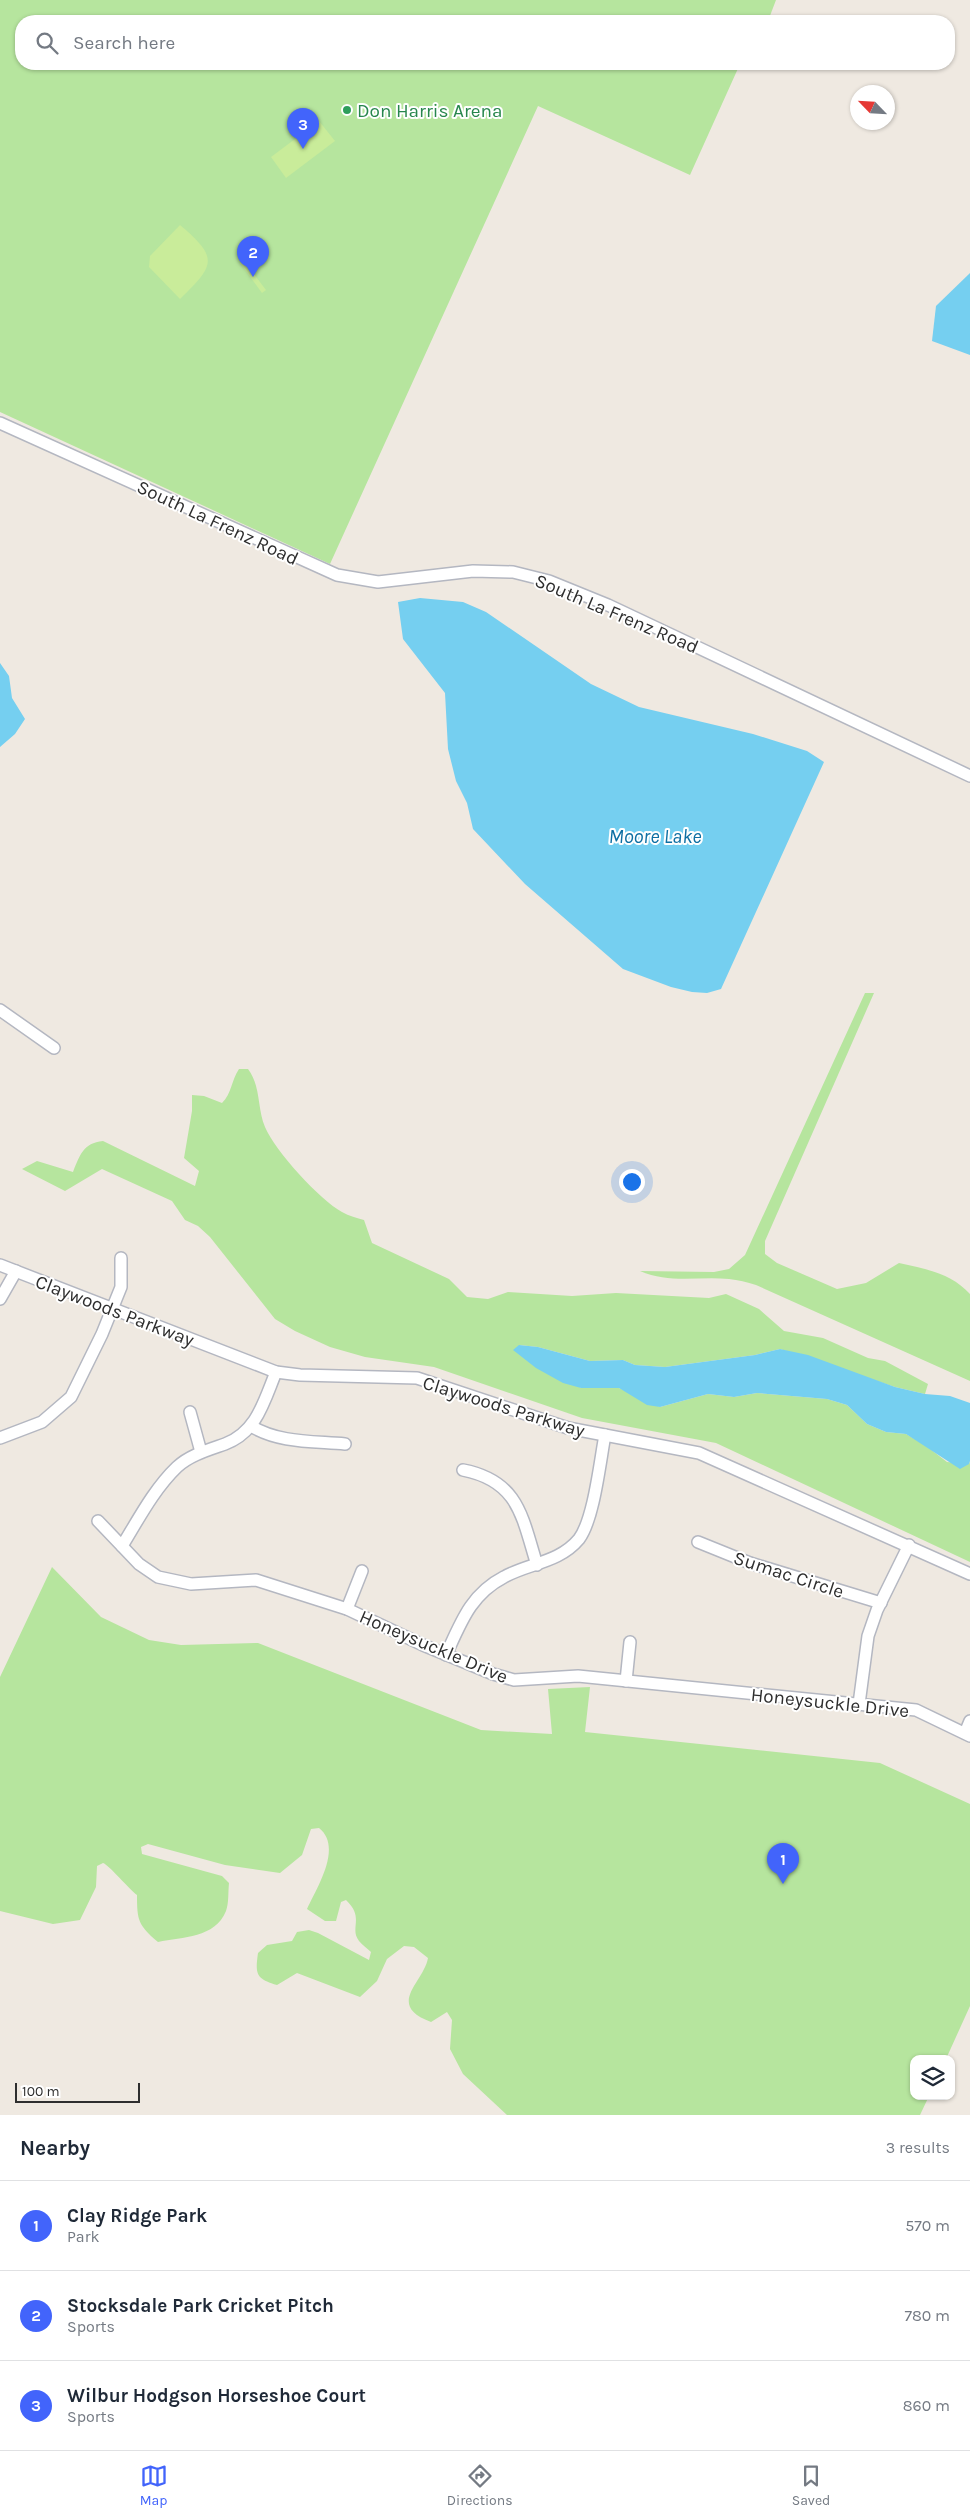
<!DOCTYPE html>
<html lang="en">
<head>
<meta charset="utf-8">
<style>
	:root { --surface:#fff; --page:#f6f6f7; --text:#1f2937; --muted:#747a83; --line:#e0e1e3; --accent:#4264fb }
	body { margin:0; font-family:Karla,sans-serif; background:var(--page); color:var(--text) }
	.controls { position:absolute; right:15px; bottom:15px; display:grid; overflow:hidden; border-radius:10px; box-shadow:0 1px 4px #0004 }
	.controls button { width:45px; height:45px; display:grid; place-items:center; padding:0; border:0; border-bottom:1px solid var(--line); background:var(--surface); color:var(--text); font:25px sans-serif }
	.compass { position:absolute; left:850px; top:85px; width:45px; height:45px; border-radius:50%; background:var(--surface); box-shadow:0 1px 4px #0004; rotate:295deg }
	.scale { position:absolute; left:15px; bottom:12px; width:125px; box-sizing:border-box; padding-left:5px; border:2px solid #2e2e2e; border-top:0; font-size:14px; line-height:18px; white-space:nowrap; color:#2e2e2e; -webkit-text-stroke:4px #fff; paint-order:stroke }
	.you { position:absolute; left:631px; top:1181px; width:18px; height:18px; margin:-12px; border:4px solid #fff; border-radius:50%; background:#1a73e8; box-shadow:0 0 0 8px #1a73e833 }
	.badge { display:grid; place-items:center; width:32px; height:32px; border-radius:50%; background:var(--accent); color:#fff; font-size:16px; font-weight:700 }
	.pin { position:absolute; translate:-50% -41px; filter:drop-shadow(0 1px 2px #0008) }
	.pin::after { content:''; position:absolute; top:26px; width:18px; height:15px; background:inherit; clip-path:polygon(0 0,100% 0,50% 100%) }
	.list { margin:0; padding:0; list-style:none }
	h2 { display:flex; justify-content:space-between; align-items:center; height:65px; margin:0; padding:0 20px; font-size:21px }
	h2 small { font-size:16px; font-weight:400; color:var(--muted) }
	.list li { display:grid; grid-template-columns:32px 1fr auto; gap:15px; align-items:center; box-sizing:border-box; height:90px; padding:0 20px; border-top:1px solid var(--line) }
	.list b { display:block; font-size:19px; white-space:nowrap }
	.list p { margin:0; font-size:16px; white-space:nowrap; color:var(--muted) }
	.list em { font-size:16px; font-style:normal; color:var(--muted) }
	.icon { flex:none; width:28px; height:28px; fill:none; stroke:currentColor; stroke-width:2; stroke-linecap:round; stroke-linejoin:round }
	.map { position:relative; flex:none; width:970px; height:2115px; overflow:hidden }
	.search { position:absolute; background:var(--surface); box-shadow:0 1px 4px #0004; left:15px; right:15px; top:15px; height:55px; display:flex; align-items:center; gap:12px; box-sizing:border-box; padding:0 18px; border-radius:20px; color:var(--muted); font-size:19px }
	.sheet { height:335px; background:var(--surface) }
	nav { display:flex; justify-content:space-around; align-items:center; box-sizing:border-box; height:70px; border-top:1px solid var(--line); background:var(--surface); font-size:14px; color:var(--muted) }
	nav a { display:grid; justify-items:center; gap:2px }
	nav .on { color:var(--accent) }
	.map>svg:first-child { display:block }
	.green { fill:#b6e59e }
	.pitch { fill:#c9ec9a }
	.water { fill:#75cff0 }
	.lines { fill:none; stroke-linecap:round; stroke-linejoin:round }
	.minor-casing { stroke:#b4b7c1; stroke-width:14 }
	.minor { stroke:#fff; stroke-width:11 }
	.leisure-dot { fill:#2e9e5b; stroke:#fff; stroke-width:2 }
	.labels { text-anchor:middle; stroke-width:4; stroke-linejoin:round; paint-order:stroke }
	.leisure-label { font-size:19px; fill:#27864d; stroke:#fff; text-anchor:start }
	.street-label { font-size:19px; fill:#2e2e2e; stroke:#fff }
	.water-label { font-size:20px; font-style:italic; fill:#0d6fa3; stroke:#fff }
</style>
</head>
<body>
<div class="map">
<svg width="970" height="2115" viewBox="0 0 970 2115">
	<rect width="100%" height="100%" fill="#efe9e1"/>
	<g class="green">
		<polygon points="0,0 776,0 768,21 21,21 21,64 740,64 690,175 538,106 330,564 0,412"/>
		<path d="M865 993H874L765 1241V1254L777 1263 837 1289 866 1283 899 1263C925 1269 951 1273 970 1294V1381L756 1285C747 1282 738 1280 729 1279 698 1276 670 1284 640 1271L714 1272 729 1269 745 1255Z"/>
		<path d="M239 1069H248C261 1086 257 1108 265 1127 275 1151 320 1200 342 1212 349 1216 357 1218 364 1220L372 1243 449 1279 467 1297 488 1299 508 1292 572 1296 616 1293 709 1298 726 1294 759 1309 784 1331 823 1338 868 1358 885 1361 928 1384 925 1394 895 1387 780 1349 755 1355 665 1367 635 1365 623 1360 590 1361 538 1347 519 1345 581 1388H619L660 1407 708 1394 734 1397 757 1393 827 1399 847 1405 867 1424 886 1432 906 1434 925 1445 947 1462 969 1464 970 1461V1562L716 1443 582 1418 434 1367 365 1357 330 1347 295 1331 275 1319 210 1237 198 1226 185 1220 172 1201 102 1169 65 1191 22 1169 37 1161 73 1172C80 1155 83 1143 103 1141L195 1186 199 1171 184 1158 192 1111V1095L204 1096 222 1103C232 1093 231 1081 239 1069Z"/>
		<path d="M52 1567 101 1617 149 1640 181 1645 258 1643 481 1730 552 1734 548 1689 590 1687 585 1732 880 1763 970 1804V2006L946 2059H914V2096H929L920 2115H507L463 2074 450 2049 452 2020 447 2012 431 2022C385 2005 424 1982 428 1958L414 1947 404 1946 387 1959 377 1981 360 1997 297 1973 277 1985C256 1979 255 1974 258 1953L267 1945 292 1941 297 1932 309 1930 318 1933 369 1960 371 1952C367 1948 362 1945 359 1941 349 1928 365 1918 346 1900L341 1902 336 1921H325L307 1909C317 1887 343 1847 319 1828L311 1829 302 1855 280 1873 225 1865 148 1844 141 1847 142 1854 222 1876 229 1883C228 1892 229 1903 226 1911 215 1938 183 1937 158 1942 138 1925 137 1920 137 1895 129 1889 109 1865 103 1863L97 1866 96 1887 80 1920 53 1924 0 1911V1677Z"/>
	</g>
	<g class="pitch">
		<polygon points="319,121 335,141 286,178 271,157"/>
		<path d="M180 225C219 258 215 265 180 299L149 267 150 256Z"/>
		<polygon points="244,261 266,290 262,293 240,263"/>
	</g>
	<g class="water">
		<polygon points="970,273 970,355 932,341 936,306"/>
		<polygon points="420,598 463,602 486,612 591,684 639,707 753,734 807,751 824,762 721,989 707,993 692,992 671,987 623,969 525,884 473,829 467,803 456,781 448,749 445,693 403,639 398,602"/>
		<polygon points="0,663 9,676 12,698 25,719 15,734 0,747"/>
		<polygon points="519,1345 538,1347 590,1361 623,1360 635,1365 665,1367 755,1355 780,1349 808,1355 895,1387 925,1394 950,1396 970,1403 970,1461 969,1464 960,1469 906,1434 886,1432 867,1424 847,1405 827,1399 757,1393 734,1397 708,1394 660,1407 647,1405 619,1388 581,1388 563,1383 536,1368 513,1350"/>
	</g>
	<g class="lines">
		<defs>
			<g id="minor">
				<polyline points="0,423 337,575 378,582 473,571 513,572 549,581 608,605 970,776"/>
				<polyline points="0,1010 54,1048"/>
				<polyline points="0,1265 276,1372 300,1375 417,1378 568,1428 699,1453 970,1574"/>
				<polyline points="0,1299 16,1271"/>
				<polyline points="190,1412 201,1452"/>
				<path d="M251 1426C279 1443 312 1441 345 1444"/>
				<polyline points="0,1438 42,1422 71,1397 102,1334 121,1287 121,1258"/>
				<path d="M463 1470C519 1481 522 1517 537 1565"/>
				<polyline points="98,1521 139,1564 158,1577 191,1584 256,1580 347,1609 423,1645 493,1674 514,1680 578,1676 916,1710 970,1736"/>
				<polyline points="698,1542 750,1563 881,1603"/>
				<path d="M122 1546C138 1520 154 1489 177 1467 190 1455 208 1450 225 1444 257 1432 264 1401 276 1372"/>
				<polyline points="347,1609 362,1571"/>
				<path d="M446 1655C461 1622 471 1594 504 1577 529 1563 559 1563 579 1539 594 1519 600 1461 605 1435"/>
				<polyline points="626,1681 630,1642"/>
				<polyline points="859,1704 868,1636 877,1610 909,1545"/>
				<polyline points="965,1733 970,1721"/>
			</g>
		</defs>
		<use href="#minor" class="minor-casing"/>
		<use href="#minor" class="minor"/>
	</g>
	<circle class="leisure-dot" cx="347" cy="110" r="5"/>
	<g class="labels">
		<g class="leisure-label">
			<text x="357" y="117">Don Harris Arena</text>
		</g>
		<g class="street-label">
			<text transform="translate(218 522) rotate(25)" y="7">South La Frenz Road</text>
			<text transform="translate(617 613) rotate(23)" y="7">South La Frenz Road</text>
			<text transform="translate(115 1310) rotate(21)" y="7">Claywoods Parkway</text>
			<text transform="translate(504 1406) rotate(17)" y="7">Claywoods Parkway</text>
			<text transform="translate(789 1574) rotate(18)" y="7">Sumac Circle</text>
			<text transform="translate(434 1646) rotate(23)" y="7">Honeysuckle Drive</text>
			<text transform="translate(830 1702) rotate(6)" y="7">Honeysuckle Drive</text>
		</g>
		<g class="water-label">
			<text x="655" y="843">Moore Lake</text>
		</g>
	</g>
</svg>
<div class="controls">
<button><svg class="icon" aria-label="layers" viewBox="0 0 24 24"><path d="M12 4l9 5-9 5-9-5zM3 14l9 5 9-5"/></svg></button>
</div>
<svg class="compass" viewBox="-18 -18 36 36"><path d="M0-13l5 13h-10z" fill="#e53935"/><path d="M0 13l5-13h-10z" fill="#747a83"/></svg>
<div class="scale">100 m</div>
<div class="you"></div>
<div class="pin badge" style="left:783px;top:1884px">1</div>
<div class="pin badge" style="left:253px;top:277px">2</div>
<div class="pin badge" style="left:303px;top:149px">3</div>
<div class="search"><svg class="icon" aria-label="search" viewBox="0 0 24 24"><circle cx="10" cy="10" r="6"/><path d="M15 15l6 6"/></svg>Search here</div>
</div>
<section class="sheet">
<h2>Nearby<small>3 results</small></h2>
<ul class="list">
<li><span class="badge">1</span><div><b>Clay Ridge Park</b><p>Park</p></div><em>570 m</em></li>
<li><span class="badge">2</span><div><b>Stocksdale Park Cricket Pitch</b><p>Sports</p></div><em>780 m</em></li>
<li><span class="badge">3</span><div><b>Wilbur Hodgson Horseshoe Court</b><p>Sports</p></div><em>860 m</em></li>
</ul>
</section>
<nav>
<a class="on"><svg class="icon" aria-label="map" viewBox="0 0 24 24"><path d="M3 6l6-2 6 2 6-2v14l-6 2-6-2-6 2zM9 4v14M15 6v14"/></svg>Map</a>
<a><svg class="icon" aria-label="directions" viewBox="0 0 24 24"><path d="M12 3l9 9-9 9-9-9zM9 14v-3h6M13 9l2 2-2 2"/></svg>Directions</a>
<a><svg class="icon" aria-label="saved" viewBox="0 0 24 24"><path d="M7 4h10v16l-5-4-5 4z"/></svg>Saved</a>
</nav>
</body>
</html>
